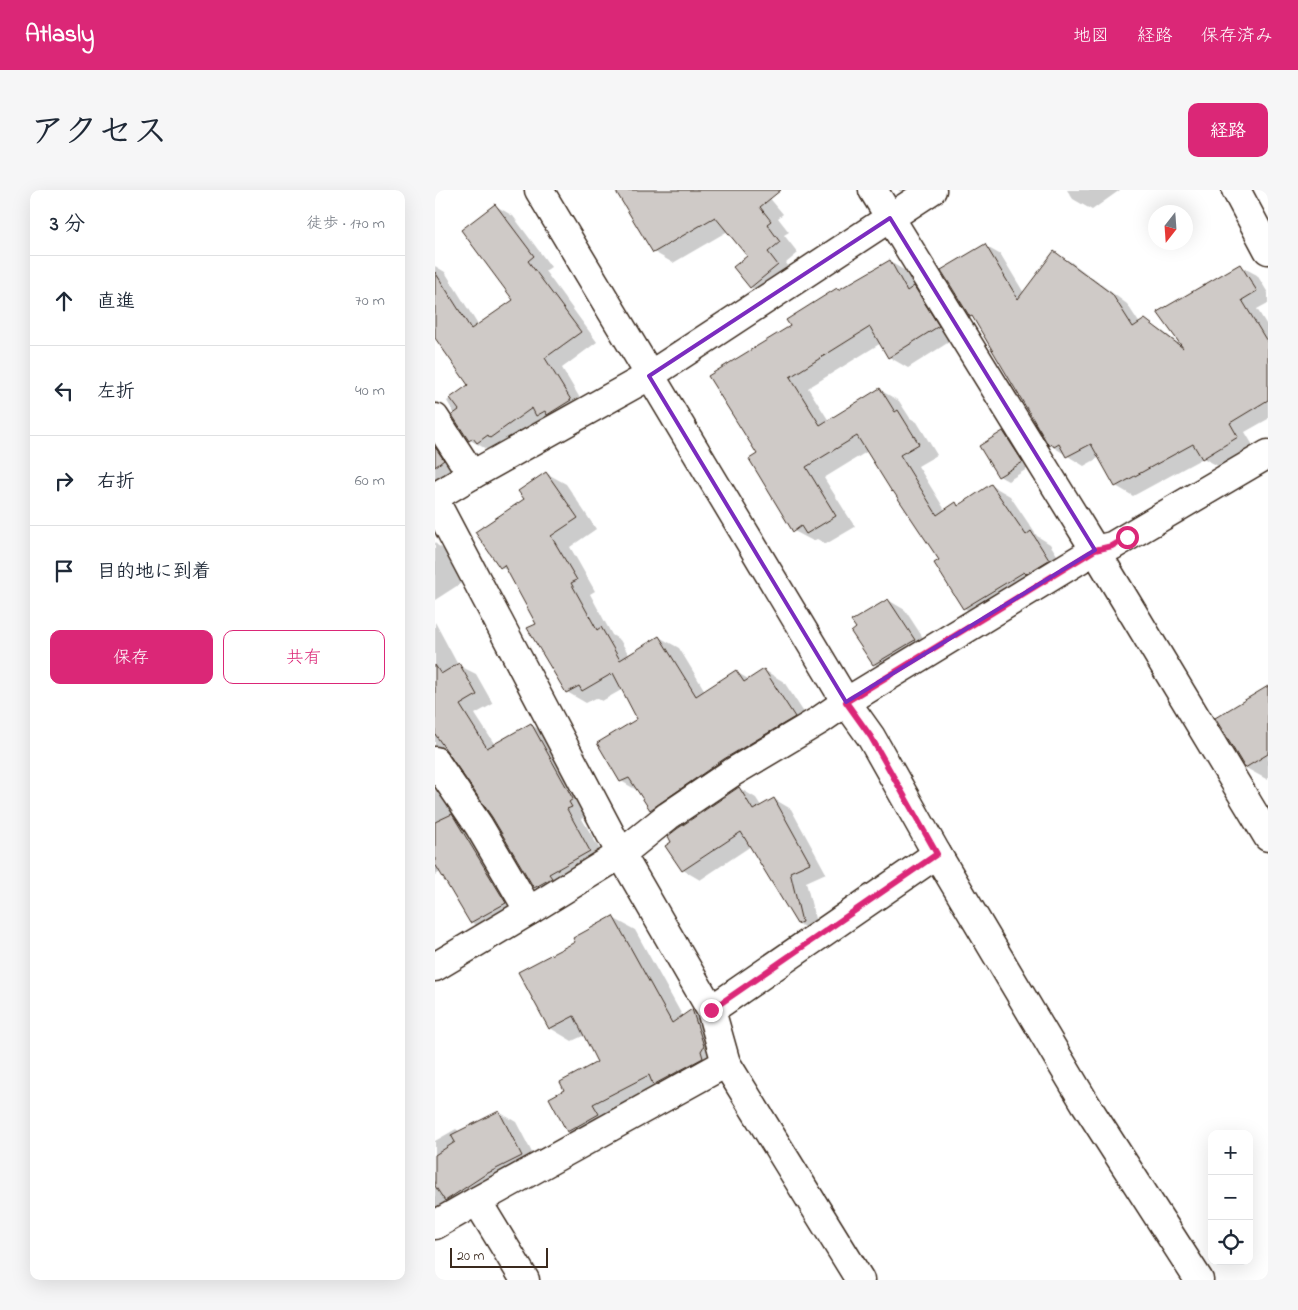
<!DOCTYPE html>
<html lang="ja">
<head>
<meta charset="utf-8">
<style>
	:root { --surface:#fff; --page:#f6f6f7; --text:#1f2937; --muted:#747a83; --line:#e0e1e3; --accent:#db2777 }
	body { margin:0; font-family:"Indie Flower","Klee One",sans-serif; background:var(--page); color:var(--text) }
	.controls { position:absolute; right:15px; bottom:15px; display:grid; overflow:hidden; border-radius:10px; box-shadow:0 5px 20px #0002 }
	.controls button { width:45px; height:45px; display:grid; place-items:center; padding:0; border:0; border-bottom:1px solid var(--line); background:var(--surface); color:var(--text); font:25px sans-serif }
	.compass { position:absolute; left:713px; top:15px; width:45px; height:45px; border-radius:50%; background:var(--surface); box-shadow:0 5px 20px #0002; rotate:197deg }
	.scale { position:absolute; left:15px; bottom:12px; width:98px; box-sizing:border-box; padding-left:5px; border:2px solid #3b2a1e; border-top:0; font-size:14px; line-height:18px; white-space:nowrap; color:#3b2a1e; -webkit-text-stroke:4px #fff; paint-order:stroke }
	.stop { position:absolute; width:15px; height:15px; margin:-11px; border:4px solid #db2777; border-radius:50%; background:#fff }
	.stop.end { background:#db2777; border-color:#fff; box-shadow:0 1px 5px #0008 }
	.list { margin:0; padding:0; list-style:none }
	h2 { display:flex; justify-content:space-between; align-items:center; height:65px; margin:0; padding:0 20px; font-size:21px }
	h2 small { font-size:16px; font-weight:400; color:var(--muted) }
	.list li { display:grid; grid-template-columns:32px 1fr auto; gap:15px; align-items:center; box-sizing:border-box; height:90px; padding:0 20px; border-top:1px solid var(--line) }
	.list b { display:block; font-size:19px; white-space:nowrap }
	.list em { font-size:16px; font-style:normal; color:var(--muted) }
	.actions { display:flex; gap:10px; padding:15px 20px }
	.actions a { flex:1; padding:11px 0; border:1px solid var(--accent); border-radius:10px; text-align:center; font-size:18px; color:var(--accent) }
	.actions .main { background:var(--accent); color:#fff }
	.icon { flex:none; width:28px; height:28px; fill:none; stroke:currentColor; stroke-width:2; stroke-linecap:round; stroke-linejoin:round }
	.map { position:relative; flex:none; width:833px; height:1090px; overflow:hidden; border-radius:10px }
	header { display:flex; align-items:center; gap:30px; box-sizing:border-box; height:70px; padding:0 25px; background:var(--accent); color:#fff }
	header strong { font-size:24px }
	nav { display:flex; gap:28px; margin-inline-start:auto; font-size:18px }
	.intro { display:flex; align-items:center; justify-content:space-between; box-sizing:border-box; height:120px; padding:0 30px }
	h1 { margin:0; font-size:35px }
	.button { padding:12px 22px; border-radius:10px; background:var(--accent); color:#fff; font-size:18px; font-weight:700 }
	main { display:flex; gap:30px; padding:0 30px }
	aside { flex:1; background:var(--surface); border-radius:10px; box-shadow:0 5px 20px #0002 }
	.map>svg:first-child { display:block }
	.shadow { fill:#0003 }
	.building { fill:#cfcac7; stroke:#3b2a1e }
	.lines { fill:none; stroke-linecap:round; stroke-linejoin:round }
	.minor-casing { stroke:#3b2a1e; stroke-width:31 }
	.minor { stroke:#fff; stroke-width:28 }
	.route { stroke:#db2777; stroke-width:6 }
	.marked { fill:none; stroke:#7b2cbf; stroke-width:4; stroke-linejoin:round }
</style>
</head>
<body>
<header>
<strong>Atlasly</strong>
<nav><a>地図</a><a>経路</a><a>保存済み</a></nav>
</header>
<div class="intro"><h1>アクセス</h1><a class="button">経路</a></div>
<main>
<aside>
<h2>3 分<small>徒歩 · 170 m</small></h2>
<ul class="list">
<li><svg class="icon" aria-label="ahead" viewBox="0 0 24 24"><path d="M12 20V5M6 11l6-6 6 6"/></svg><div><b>直進</b></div><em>70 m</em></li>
<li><svg class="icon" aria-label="left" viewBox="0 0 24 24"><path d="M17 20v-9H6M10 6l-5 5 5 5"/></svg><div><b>左折</b></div><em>40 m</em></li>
<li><svg class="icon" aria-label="right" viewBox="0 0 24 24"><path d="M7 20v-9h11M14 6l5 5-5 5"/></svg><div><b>右折</b></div><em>60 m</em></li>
<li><svg class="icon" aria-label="arrive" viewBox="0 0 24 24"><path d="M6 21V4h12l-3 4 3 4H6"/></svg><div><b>目的地に到着</b></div></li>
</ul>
<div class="actions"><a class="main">保存</a><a>共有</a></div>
</aside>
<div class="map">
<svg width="833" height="1090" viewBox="0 0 833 1090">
	<rect width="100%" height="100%" fill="#fff"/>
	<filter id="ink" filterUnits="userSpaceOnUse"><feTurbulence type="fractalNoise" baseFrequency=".02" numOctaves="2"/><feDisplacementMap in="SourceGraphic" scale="10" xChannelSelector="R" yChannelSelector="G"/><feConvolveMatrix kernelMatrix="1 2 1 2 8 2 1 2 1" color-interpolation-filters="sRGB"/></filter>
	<g filter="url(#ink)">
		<g class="shadow">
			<polygon points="182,0 328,0 348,24 343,28 354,42 349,45 363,63 351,73 361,86 335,108 316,97 300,77 314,66 293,41 238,73 219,62"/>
			<polygon points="463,0 502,0 482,12"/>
			<polygon points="632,0 685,0 657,20 638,9"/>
			<polygon points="61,16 78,26 116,77 110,81 162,152 127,178 152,220 60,262 54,258 53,260 35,250 12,211 34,195 0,146 0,76 10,82 43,135 80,110"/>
			<polygon points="550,56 566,65 589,103 619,63 636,72 692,114 705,134 710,131 727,141 747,156 805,76 822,85 833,103 833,113 822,119 833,137 833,229 810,242 819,257 785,277 768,268 698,306 681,296 665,267 649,276 615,255 540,128 536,126"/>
			<polygon points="455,72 474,83 522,147 473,178 454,167 446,153 373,198 394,231 445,200 464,211 475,228 482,232 502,265 483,276 510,320 521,314 525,316 556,295 575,306 602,346 615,354 632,381 548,429 529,418 506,370 433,261 389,288 420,337 391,354 382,349 378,351 359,341 323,265 356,136 402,99 404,100"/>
			<polygon points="0,242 24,280 0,299"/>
			<polygon points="568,243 577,247 595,277 573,291 564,286 546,256"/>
			<polygon points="111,283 131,294 161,339 135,357 160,401 155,404 177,445 185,450 194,465 224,447 244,458 270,501 301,482 315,490 329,480 349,492 379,538 235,630 216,619 205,602 186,591 163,553 204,529 188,499 167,511 161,508 151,513 132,502 103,434 74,382 66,377 90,309"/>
			<polygon points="0,352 2,355 13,362 31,390 0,410"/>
			<polygon points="453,410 470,420 496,460 456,484 439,474 417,442"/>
			<polygon points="0,432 23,475 41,484 58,514 40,524 60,555 96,535 113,544 152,626 147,629 171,670 116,707 100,698 58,627 16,564 8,567 86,722 52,742 36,732 6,682 0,685"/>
			<polygon points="833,497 833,590 811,578 781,528"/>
			<polygon points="304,598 321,608 326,616 339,609 356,619 391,683 371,692 383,741 380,743 362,733 316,656 265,690 248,680"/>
			<polygon points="178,728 200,740 248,827 257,820 279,833 291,869 155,953 133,941 131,900 164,872 150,845 137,851 115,838 85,782 142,752"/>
			<polygon points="64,922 81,932 104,976 0,1035 0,951 21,939 25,942"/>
		</g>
		<g class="building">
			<polygon points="180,0 346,0 325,17 336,31 332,34 345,52 333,62 343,75 315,98 298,77 312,66 280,27 218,63"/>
			<polygon points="60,14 99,66 93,71 146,142 110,168 136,210 112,225 110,221 101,226 97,218 55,248 53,245 42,253 38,248 34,251 17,225 24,220 15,208 33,195 0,148 0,82 36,139 78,110 26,40"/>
			<polygon points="550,54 583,109 619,61 677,104 698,137 710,129 748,158 722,122 805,74 822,101 807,110 833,153 833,210 795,233 803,247 767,269 758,254 680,297 656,254 631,267 624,254 619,257 617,254 614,256 537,126 535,127 506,80"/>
			<polygon points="455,70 472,101 479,96 504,136 453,168 435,137 355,187 385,235 445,198 460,222 463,220 484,254 465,265 502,325 521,312 523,316 556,294 591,345 596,341 614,370 591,384 589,382 528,419 499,373 504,370 458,301 457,302 422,246 371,277 401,326 371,344 366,336 358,342 314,269 322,264 273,186 355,136 351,130 402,98 403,100"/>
			<polygon points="568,241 588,272 563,287 544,256"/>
			<polygon points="0,257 9,270 0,277"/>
			<polygon points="111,282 143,328 116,346 142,390 136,393 162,440 166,437 185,470 224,446 261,506 301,480 309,492 329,479 360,527 289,569 215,620 194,588 185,592 162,553 202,529 178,483 147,501 144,496 131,503 92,438 101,434 69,375 65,378 40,342 89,309 83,301"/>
			<polygon points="453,409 480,450 438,475 416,442 421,438 416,431"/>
			<polygon points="24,473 42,505 25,515 52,558 96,533 138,609 134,612 137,617 132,619 155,661 114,684 117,688 99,698 57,627 0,544 0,475 6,484"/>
			<polygon points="833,496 833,564 810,578 780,528"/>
			<polygon points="304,597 318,620 339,608 375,673 355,682 367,732 362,734 306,642 247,681 230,656 236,652 233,646 242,639"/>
			<polygon points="17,624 71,713 35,733 0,674 0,632"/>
			<polygon points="178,726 237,833 257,819 269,856 266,861 268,868 218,895 214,885 158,914 164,924 132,942 114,908 129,900 125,892 162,872 139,826 114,839 83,782 140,752 138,748"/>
			<polygon points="64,921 87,966 51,984 10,1011 0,996 0,965 20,952 16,945"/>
		</g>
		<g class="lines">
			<defs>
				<g id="minor">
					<polyline points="104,0 411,512 436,547 502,664 650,913 764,1090"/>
					<polyline points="438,0 660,360 833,647"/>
					<polyline points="801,0 833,60"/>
					<polyline points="0,228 37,285"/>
					<polyline points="0,307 37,285 214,186 497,0"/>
					<polyline points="0,311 186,664 276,820 291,873 425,1090"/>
					<polyline points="0,571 44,636 94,721"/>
					<polyline points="0,777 94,721 186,664 233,626 298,582 385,530 411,512 660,360 677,356 833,264"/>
					<polyline points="276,820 502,664"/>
					<polyline points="42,1011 90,1090"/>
					<polyline points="0,1035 42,1011 291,873"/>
				</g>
			</defs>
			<use href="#minor" class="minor-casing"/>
			<use href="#minor" class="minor"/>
		</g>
	</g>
	<g class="lines" filter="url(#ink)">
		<polyline class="route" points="276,820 502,664 436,547 411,512 660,360 677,356 692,347"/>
	</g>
	<path class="marked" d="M455 28 660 360 411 512 214 186Z"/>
</svg>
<div class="controls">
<button>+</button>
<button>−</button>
<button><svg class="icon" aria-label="locate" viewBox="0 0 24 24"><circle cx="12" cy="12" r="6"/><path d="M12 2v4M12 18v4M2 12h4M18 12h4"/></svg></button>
</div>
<svg class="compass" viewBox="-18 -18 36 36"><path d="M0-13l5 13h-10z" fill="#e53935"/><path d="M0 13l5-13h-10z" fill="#747a83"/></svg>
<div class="scale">20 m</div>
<div class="stop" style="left:692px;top:347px"></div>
<div class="stop end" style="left:276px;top:820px"></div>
</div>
</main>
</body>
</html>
